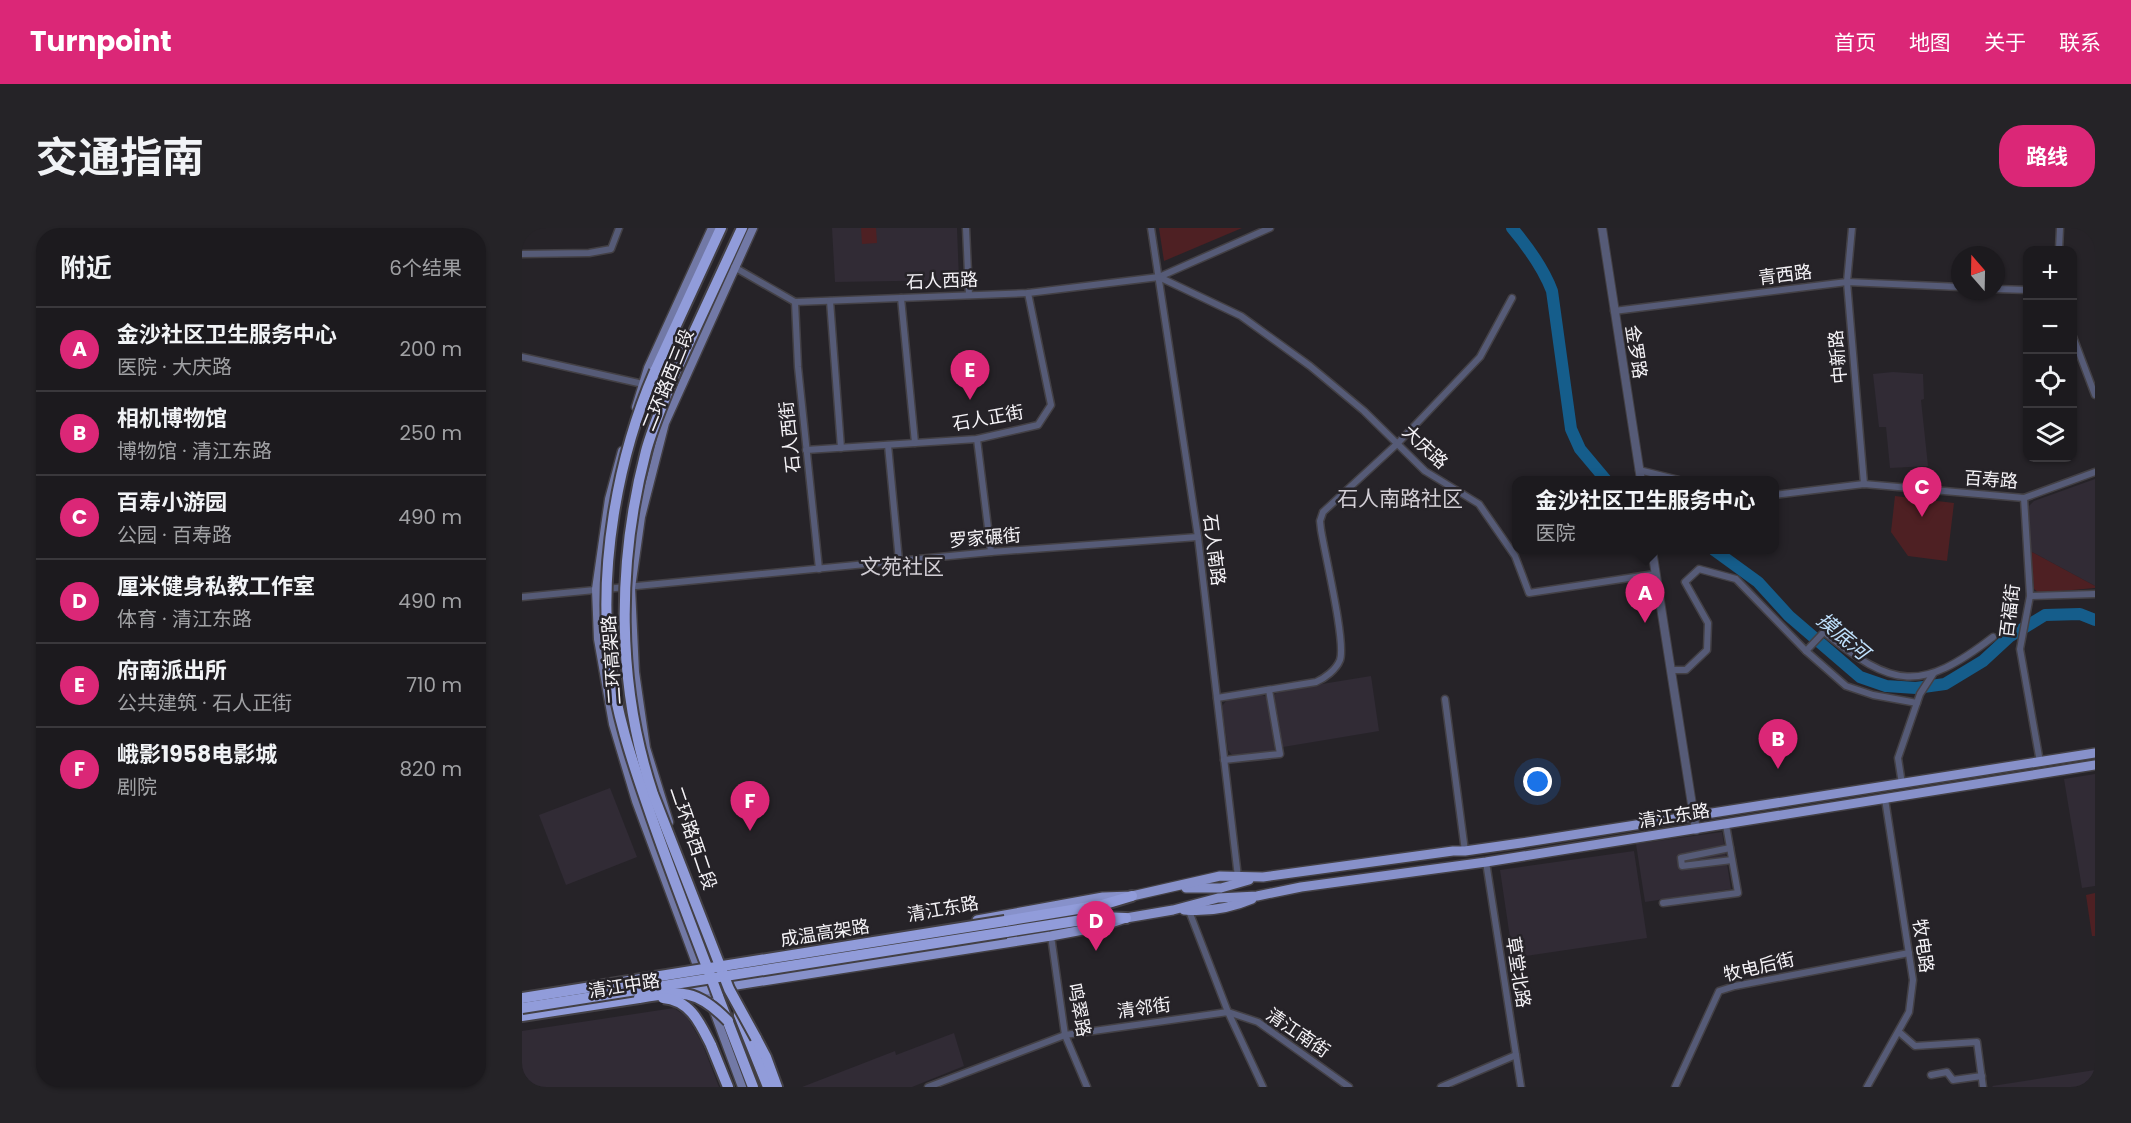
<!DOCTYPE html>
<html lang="zh">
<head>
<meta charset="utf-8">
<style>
	:root { --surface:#1c1a1e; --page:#252327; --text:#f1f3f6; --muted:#a0a1a4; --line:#3a383c; --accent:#db2777 }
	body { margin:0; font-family:Poppins,"Noto Sans SC",sans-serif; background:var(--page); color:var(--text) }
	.controls { position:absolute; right:18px; top:18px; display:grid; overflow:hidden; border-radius:12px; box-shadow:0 2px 4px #0004 }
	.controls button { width:54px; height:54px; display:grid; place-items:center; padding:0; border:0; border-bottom:2px solid var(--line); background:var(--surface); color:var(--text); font:30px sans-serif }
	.compass { position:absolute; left:1429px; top:18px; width:54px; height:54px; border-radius:50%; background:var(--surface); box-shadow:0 2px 4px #0004; rotate:340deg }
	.you { position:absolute; left:1016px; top:554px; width:21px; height:21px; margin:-15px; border:4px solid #fff; border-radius:50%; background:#1a73e8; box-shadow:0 0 0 9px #1a73e833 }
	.badge { display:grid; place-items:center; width:39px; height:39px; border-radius:50%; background:var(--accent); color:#fff; font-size:20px; font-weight:700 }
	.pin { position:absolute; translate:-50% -50px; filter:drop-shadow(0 2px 3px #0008) }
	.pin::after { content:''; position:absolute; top:32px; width:21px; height:18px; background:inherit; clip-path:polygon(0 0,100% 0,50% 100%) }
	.popup { position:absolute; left:990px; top:248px; width:267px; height:78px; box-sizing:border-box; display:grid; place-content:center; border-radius:12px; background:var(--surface); filter:drop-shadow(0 2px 4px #0005); font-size:20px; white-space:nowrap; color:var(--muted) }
	.popup b { font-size:22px; color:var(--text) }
	.popup::after { content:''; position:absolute; left:50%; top:100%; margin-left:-12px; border:12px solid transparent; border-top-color:var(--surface) }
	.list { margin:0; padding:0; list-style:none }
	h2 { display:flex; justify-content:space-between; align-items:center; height:78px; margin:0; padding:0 24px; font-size:26px }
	h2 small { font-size:20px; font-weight:400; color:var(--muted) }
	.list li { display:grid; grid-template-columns:39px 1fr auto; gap:18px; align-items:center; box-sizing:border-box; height:84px; padding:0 24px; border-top:2px solid var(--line) }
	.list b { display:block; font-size:22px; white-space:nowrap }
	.list p { margin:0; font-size:20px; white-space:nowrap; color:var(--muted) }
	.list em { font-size:20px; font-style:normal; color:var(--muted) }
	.icon { flex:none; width:33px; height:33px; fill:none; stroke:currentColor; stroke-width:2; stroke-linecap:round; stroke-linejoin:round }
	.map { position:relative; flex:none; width:1573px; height:859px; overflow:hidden; border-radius:24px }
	header { display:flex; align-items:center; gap:36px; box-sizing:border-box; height:84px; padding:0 30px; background:var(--accent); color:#fff }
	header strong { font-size:28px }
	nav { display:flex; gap:33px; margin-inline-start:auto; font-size:21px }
	.intro { display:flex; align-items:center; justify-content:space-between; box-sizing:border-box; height:144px; padding:0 36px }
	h1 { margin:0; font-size:42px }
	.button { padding:15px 27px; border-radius:24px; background:var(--accent); color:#fff; font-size:21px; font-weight:700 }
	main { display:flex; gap:36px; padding:0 36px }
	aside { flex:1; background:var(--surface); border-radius:24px; box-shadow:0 2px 4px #0004 }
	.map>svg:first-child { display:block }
	.built { fill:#312b35 }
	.green { fill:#4e2023 }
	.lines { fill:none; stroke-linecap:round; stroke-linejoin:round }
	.river { stroke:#155d8b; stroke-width:12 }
	.minor-casing { stroke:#434045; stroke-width:9 }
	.tertiary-casing { stroke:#434045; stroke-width:10 }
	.secondary-casing { stroke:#434045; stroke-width:11 }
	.primary-casing { stroke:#434045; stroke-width:12 }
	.trunk-casing { stroke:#434045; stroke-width:14 }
	.minor { stroke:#565b77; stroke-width:6 }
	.tertiary { stroke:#565b77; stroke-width:8 }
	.secondary { stroke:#7279a6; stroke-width:8 }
	.primary { stroke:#8791ca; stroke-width:9 }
	.trunk { stroke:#919cda; stroke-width:10 }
	.trunk-bridge-casing { stroke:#434045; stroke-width:14; stroke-linecap:butt }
	.trunk-bridge { stroke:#919cda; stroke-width:10 }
	.labels { text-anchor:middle; stroke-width:5; stroke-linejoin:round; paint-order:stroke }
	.street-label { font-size:18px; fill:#f5f3f7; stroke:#262328 }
	.water-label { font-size:20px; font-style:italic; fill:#c0e2fe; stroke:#262328 }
	.quarter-label { font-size:21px; fill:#d1cdd4; stroke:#262328 }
</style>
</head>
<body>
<header>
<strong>Turnpoint</strong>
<nav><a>首页</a><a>地图</a><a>关于</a><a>联系</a></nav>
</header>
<div class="intro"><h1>交通指南</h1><a class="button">路线</a></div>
<main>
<aside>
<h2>附近<small>6个结果</small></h2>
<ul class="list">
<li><span class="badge">A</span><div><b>金沙社区卫生服务中心</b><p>医院 · 大庆路</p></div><em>200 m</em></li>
<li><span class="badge">B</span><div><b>相机博物馆</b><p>博物馆 · 清江东路</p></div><em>250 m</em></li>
<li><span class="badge">C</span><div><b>百寿小游园</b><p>公园 · 百寿路</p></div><em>490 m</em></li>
<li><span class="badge">D</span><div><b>厘米健身私教工作室</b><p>体育 · 清江东路</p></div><em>490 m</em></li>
<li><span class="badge">E</span><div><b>府南派出所</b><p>公共建筑 · 石人正街</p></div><em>710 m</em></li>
<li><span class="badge">F</span><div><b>峨影1958电影城</b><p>剧院</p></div><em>820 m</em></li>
</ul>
</aside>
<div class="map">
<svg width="1573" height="859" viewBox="0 0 1573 859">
	<rect width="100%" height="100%" fill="#262328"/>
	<g class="built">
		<polygon points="310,0 435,0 437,52 313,54"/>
		<polygon points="1371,144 1401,146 1402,171 1399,172 1406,238 1368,240 1364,199 1357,199 1351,146"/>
		<polygon points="1573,251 1573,358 1508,323 1506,279 1512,273"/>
		<polygon points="849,448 857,503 761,519 752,467 757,463"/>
		<polygon points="737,466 745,469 753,523 711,528 706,522 700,478 705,472"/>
		<polygon points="1573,546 1573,658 1560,660 1542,551"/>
		<polygon points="88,560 115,629 44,657 17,587"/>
		<polygon points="1200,604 1209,661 1123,674 1114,616"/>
		<polygon points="1112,623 1125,710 991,730 978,642"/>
		<polygon points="152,780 165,789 180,815 197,859 0,859 0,803"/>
		<polygon points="432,805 442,838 390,859 280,859 373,823 374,827"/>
		<polygon points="1573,842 1573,859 1471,859 1470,858"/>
	</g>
	<g class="green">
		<polygon points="339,0 354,0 355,15 340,16"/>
		<polygon points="637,0 720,0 642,33"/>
		<polygon points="1373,268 1432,275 1425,333 1386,328 1369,304"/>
		<polygon points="1508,323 1573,358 1573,360 1517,365 1512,361"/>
		<polygon points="1573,665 1573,708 1570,708 1564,667"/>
	</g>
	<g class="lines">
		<g class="river">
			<path d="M990 0C1006 19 1021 39 1030 63L1049 201 1058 221 1084 252"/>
			<polyline points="1192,322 1236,354 1267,388 1338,449 1364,458 1394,460 1423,456 1461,433 1487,409 1523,387 1558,386 1573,392"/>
		</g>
		<defs>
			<g id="minor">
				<polyline points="444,0 447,67"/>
				<polyline points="629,0 676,309 716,649"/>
				<polyline points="1330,0 1325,54 1342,256"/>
				<polyline points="1537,22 1538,0"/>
				<polyline points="0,26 67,25 89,21 97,0"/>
				<polyline points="212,39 273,74 506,65 637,49 748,0"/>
				<polyline points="637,49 719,88 788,138 842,183 903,243 957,276 993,328 1007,365 1133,346"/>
				<polyline points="1474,61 1506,62"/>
				<polyline points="379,70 393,215"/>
				<polyline points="308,73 319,220"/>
				<polyline points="273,74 276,139 297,341"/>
				<polyline points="1092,83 1325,54 1438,59"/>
				<polyline points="1550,106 1573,167"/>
				<polyline points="0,129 121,156"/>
				<polyline points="455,211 469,324"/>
				<polyline points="366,217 377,333"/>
				<polyline points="284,222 455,211 516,197 529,177 506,65"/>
				<polyline points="1117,242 1157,252"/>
				<polyline points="1252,267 1342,256 1502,270 1573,244"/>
				<polyline points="1502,270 1508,368 1498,421 1518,534"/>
				<polyline points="1508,368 1573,366"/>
				<polyline points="0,369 469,324 676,309"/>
				<path d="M1284 423 1302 404C1371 460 1398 465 1471 409"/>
				<polyline points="1150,442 1164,442 1185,422 1186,395 1163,354 1177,341 1214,351 1284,423 1324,458 1351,467 1395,475"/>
				<path d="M695 470 794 454C803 450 814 442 818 432 824 414 803 327 799 302L798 293 801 284 876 215 958 129 990 70"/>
				<polyline points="923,471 943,623"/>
				<polyline points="702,532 758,526 747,462"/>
				<polyline points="1380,556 1376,530 1398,466 1411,446"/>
				<polyline points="1208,620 1159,630 1160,638 1210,632"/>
				<polyline points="964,634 999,859"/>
				<polyline points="1141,675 1216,665 1204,597"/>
				<polyline points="667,683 706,784 736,794 827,859"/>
				<polyline points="529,708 543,807 565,859"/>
				<polyline points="1377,804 1393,818 1455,814 1461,859"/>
				<polyline points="1409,847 1425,844 1431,852 1460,848"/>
				<polyline points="406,859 543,807 706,784 741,859"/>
				<polyline points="919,859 994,827"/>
				<polyline points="1153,859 1197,763 1213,758 1387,725"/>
				<polyline points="1345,859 1387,784 1391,752 1363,571"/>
			</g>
			<g id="tertiary">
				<polyline points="1080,0 1119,252"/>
				<polyline points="1130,322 1174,602"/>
			</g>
			<g id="secondary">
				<polyline points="114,179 126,140 190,0"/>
				<polyline points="100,223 87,271 74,361 76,411 91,496 114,573 220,859"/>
				<polyline points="147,594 124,520 113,444 109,360 119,289 143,195 231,0"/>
			</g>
			<g id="primary">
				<polyline points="664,660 699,660 727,652"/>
				<path d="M662 682C685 684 709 680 730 671"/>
				<polyline points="455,692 581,669 610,668 698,648 741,649 931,623 943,623 999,615 1573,525"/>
				<polyline points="164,765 529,708 577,699 604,690 651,682 696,670 735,668 779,659 964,634 1573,537"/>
			</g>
			<g id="trunk">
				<polyline points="133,143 199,0"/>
				<polyline points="153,145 220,0"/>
				<polyline points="483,693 580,677 610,668"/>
				<polyline points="484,704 579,689 604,690"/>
				<polyline points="196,768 231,859"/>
				<polyline points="217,787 246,859"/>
				<polyline points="0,788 117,770"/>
				<polyline points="234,810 244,829 255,859"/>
				<polyline points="189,817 206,859"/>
			</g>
		</defs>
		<use href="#minor" class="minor-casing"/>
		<use href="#tertiary" class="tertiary-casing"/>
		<use href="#secondary" class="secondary-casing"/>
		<use href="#primary" class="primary-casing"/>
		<use href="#trunk" class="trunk-casing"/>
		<use href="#minor" class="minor"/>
		<use href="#tertiary" class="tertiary"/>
		<use href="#secondary" class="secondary"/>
		<use href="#primary" class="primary"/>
		<use href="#trunk" class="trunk"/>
		<defs>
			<g id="trunk-bridge">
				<path d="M133 143C95 230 76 341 88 436 94 484 109 530 125 576 147 641 172 704 196 768"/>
				<path d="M153 145C143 171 131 197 124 223 95 334 94 456 131 566L207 761 234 810"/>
				<polyline points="0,770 483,693"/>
				<path d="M117 770C159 763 174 760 206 793"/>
				<path d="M141 770C168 772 178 795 189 817"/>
				<polyline points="0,780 484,704"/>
			</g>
		</defs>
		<use href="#trunk-bridge" class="trunk-bridge-casing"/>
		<use href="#trunk-bridge" class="trunk-bridge"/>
	</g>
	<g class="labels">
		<g class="street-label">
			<text transform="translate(1263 47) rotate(-7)" y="6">青西路</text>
			<text transform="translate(420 53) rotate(-2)" y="6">石人西路</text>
			<text transform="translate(1114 124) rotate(81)" y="6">金罗路</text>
			<text transform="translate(1316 129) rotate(-95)" y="6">中新路</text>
			<text transform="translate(146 152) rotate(-68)" y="6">二环路西三段</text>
			<text transform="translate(466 190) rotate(-10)" y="6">石人正街</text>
			<text transform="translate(268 209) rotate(-96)" y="6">石人西街</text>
			<text transform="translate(903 219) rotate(43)" y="6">大庆路</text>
			<text transform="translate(1469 252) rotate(4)" y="6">百寿路</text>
			<text transform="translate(463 310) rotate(-5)" y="6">罗家碾街</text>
			<text transform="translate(692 322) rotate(83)" y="6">石人南路</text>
			<text transform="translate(1488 383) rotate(-83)" y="6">百福街</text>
			<text transform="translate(90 432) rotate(-94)" y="6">二环高架路</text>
			<text transform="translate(1152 588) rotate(-9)" y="6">清江东路</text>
			<text transform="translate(171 610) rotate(71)" y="6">二环路西二段</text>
			<text transform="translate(421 681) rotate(-10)" y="6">清江东路</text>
			<text transform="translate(303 705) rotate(-9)" y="6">成温高架路</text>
			<text transform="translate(1401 718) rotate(82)" y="6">牧电路</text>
			<text transform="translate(1237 739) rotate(-13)" y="6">牧电后街</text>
			<text transform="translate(996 744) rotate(81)" y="6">草堂北路</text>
			<text transform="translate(102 758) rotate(-9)" y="6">清江中路</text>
			<text transform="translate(622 780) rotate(-8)" y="6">清邻街</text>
			<text transform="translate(557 782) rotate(79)" y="6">鸣翠路</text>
			<text transform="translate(776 805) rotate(34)" y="6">清江南街</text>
		</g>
		<g class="water-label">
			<text transform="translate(1321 408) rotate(40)" y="7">摸底河</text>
		</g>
		<g class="quarter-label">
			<text x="878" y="278">石人南路社区</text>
			<text x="380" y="346">文苑社区</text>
		</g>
	</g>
</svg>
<div class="controls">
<button>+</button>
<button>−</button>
<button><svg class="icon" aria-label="locate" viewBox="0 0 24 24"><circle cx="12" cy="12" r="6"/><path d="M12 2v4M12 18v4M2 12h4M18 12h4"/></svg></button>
<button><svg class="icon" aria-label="layers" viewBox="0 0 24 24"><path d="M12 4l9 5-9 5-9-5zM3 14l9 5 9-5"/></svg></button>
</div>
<svg class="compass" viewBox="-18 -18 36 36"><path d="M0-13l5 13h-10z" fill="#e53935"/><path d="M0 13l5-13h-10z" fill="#a0a1a4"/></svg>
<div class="you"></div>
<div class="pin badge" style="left:1123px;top:395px">A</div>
<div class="popup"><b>金沙社区卫生服务中心</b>医院</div>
<div class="pin badge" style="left:1256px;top:541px">B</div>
<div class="pin badge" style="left:1400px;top:289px">C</div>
<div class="pin badge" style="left:574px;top:723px">D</div>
<div class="pin badge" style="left:448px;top:172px">E</div>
<div class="pin badge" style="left:228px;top:603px">F</div>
</div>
</main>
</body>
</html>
